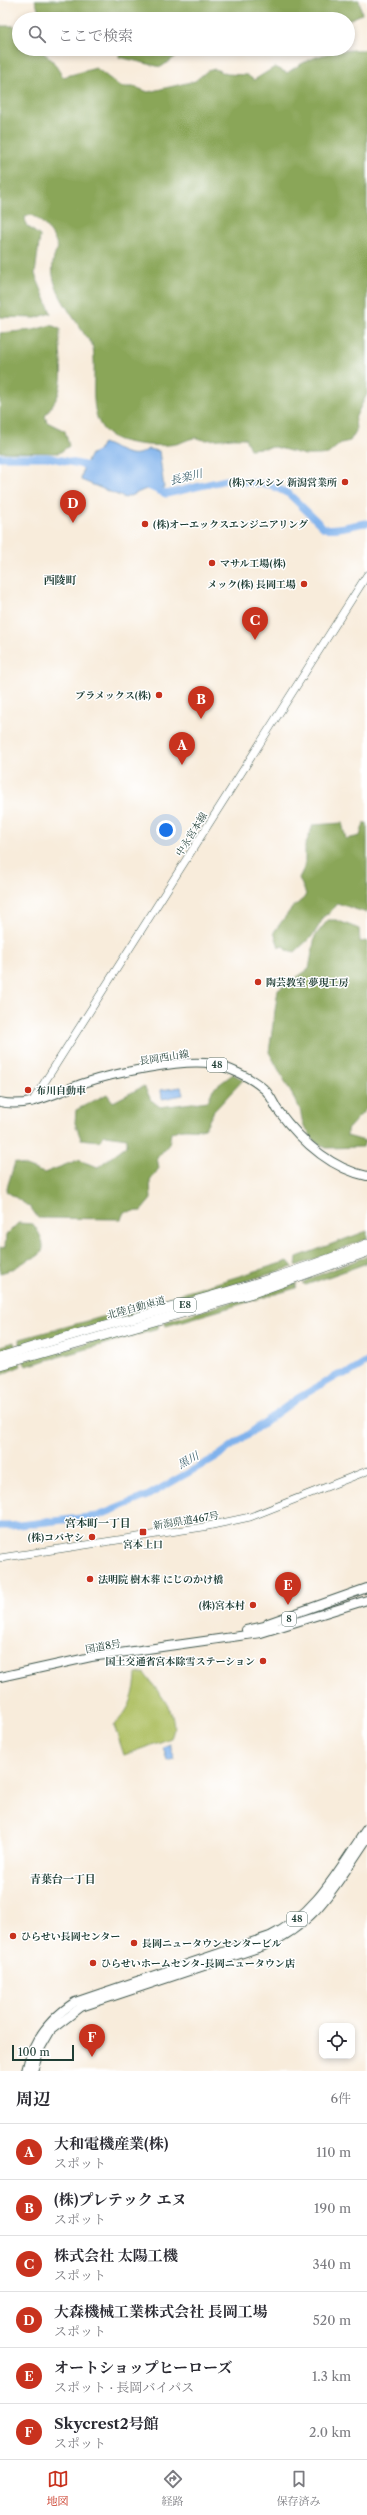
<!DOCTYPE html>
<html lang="ja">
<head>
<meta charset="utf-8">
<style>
	:root { --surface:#fff; --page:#f7f7f7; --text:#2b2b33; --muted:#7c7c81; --line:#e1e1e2; --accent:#c8321e }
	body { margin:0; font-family:"Libre Caslon Text","Noto Serif JP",serif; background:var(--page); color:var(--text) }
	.controls { position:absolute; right:12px; bottom:12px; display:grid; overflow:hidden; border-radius:8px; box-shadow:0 2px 6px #0003 }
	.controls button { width:36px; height:36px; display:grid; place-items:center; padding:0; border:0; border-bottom:1px solid var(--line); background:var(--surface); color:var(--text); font:20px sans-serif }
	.scale { position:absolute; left:12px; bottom:10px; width:62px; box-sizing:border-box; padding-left:4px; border:2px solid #1f3d34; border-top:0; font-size:11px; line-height:14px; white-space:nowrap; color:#1f3d34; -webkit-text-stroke:3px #fff; paint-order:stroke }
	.you { position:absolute; left:166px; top:830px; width:14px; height:14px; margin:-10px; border:3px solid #fff; border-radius:50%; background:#1a73e8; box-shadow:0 0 0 6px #1a73e833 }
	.badge { display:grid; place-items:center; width:26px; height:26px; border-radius:50%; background:var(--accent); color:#fff; font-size:13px; font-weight:700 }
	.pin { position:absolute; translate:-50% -33px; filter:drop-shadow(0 1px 2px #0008) }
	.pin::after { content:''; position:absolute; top:21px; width:14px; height:12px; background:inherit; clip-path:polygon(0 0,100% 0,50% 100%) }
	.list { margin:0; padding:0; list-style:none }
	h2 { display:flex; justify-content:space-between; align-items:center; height:52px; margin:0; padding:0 16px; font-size:17px }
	h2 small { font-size:13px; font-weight:400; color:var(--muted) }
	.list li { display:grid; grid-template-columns:26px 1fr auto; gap:12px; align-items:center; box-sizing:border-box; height:56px; padding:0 16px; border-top:1px solid var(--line) }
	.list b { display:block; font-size:15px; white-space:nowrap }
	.list p { margin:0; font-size:13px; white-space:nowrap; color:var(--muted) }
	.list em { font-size:13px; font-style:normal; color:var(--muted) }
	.icon { flex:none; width:22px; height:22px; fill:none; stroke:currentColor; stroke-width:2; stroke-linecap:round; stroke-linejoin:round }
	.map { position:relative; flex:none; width:367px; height:2071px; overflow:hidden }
	.search { position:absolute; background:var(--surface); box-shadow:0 2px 6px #0003; left:12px; right:12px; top:12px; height:44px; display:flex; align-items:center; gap:10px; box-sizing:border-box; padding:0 14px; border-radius:22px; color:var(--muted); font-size:15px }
	.sheet { height:388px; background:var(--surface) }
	nav { display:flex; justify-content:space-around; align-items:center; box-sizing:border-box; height:56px; border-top:1px solid var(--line); background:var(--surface); font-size:11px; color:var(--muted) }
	nav a { display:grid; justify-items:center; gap:2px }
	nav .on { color:var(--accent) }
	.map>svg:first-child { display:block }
	.green { fill:#aebf62; stroke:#667e4b }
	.forest { fill:#8aa658; stroke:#547246 }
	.water { fill:#80b2ec; stroke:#507890 }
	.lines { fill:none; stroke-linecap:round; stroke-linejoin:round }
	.river { stroke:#80b2ec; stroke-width:7 }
	.secondary-casing { stroke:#40574d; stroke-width:8 }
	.primary-casing { stroke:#40574d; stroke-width:10 }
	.trunk-casing { stroke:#40574d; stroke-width:10 }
	.motorway-casing { stroke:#40574d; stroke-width:10 }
	.secondary { stroke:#fff; stroke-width:7 }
	.primary { stroke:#fff; stroke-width:8 }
	.trunk { stroke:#fff; stroke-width:8 }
	.motorway { stroke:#fff; stroke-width:9 }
	.poi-dot { fill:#c8321e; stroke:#fff; stroke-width:1.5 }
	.labels { text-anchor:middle; stroke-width:3; stroke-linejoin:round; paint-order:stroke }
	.shield { fill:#fff; stroke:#627771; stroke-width:1 }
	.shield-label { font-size:9px; font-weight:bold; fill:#1f3d34 }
	.poi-label { font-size:10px; font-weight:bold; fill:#1f3d34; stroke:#fff; text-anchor:start }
	.street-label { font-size:10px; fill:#1f3d34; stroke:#fff }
	.water-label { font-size:11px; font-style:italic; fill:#3c606b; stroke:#fff }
	.neighbourhood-label { font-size:11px; font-weight:bold; fill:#1f3d34; stroke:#fff }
</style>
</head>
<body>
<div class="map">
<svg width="367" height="2071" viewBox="0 0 367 2071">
	<rect width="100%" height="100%" fill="#fff"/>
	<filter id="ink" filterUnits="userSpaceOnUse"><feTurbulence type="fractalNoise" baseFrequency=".025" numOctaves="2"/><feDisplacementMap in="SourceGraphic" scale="8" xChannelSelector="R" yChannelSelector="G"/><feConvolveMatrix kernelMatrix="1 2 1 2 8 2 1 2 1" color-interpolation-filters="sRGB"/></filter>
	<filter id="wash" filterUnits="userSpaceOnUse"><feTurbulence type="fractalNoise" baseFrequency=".012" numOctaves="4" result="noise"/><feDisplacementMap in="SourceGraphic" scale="16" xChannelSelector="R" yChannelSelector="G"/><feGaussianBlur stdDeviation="0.9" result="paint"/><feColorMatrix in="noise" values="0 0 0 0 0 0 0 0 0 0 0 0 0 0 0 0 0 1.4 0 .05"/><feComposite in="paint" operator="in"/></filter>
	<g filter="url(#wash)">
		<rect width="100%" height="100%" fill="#f8ecdb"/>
		<path class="green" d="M144 1673C157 1691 182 1715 171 1738L124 1755 114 1725C130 1710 135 1695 136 1674Z"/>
		<g class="forest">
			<polygon points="35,0 359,0 362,14 348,20 48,19 38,9"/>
			<path d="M0 26H14L19 31V49H39L52 60 63 77 96 68 121 87H135L148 92 195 81 207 71 215 69 227 74 247 75 254 80 275 67 287 73C312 55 336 49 367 50V394L355 418 356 431 350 441 341 443 328 454 319 455H305L275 447 250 449 245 438C231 437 218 440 205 440 201 440 198 437 194 438 187 439 182 443 176 444 160 447 135 445 119 440 80 426 100 374 92 344 90 340 85 337 83 332 67 307 41 278 58 248 54 235 44 221 31 215L25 217 26 225 40 236 35 274 51 313 36 318 0 317Z"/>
			<polygon points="120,49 187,49 161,67 119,57"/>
			<path d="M51 325 60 329C58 350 65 372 59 392 57 400 49 409 45 416L47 422 65 431 69 446 59 453 0 452V333L34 330Z"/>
			<polygon points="342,823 346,839 360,836 364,823 367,823 367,913 337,903 329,914 325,915 314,934 295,952 287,950 284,946 279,947 274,932 291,909 304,898 306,894 299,878 305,866 305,846 313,825"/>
			<polygon points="328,920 336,920 359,929 360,942 367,941 367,1108 347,1130 347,1136 365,1141 363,1147 326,1148 314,1141 303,1124 300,1109 269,1052 278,990 309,969 315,936"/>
			<path d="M233 1074 243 1080 214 1111 205 1128C190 1132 187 1125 171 1133L169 1144 157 1158 159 1168 150 1181 151 1199 141 1211 124 1212 121 1219 38 1218 31 1208 6 1191 15 1162 44 1173 78 1160 98 1167 127 1145V1138L105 1135 99 1141 81 1139 75 1123 76 1110 107 1094 113 1102 144 1086 151 1100 160 1107 208 1101 213 1089Z"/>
			<path d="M18 1223 33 1224C38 1231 49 1247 39 1255 36 1258 31 1258 28 1260 15 1267 16 1269 0 1273V1248L5 1247 6 1235Z"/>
			<polygon points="367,1231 367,1239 296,1266 297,1257"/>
			<polygon points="367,1256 367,1263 306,1285 302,1283 309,1279"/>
			<polygon points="288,1261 293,1267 158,1307 157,1303 161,1300"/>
			<polygon points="297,1283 296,1288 166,1326 164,1322"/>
			<polygon points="151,1304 154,1309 20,1346 20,1339"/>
			<polygon points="159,1323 158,1329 26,1366 23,1361"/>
			<polygon points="14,1342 16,1348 0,1354 0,1346"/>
			<polygon points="20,1362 21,1366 0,1375 0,1369"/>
		</g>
		<g class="water">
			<path d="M103 443C117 448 133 462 148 449L159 451 164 488 146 489 125 498 81 480 83 469 91 454 98 451Z"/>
			<polygon points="181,1087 183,1095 162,1099 161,1090"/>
			<polygon points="170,1744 175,1759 167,1761 163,1747"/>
		</g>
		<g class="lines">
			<g class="river">
				<polyline points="0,457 47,457 93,467"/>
				<path d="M146 485 166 494 226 480 271 485 289 494 324 528C338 531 353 524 367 523"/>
				<polyline points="0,1526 11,1526 98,1516 147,1496 218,1456 298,1398 338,1375 349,1373 367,1362"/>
			</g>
		</g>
	</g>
	<g filter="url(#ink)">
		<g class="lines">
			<defs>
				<g id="secondary">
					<polyline points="32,1102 367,575"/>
					<polyline points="0,1558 203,1527 250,1517 367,1471"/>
				</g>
				<g id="primary">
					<path d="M0 1102C29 1109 57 1092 84 1083 111 1074 185 1058 212 1064 228 1067 252 1078 264 1089 270 1094 273 1102 277 1109 300 1140 329 1168 367 1176"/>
					<path d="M26 2071C32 2041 49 2019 75 2002L270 1936C316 1914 339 1869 367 1828"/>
					<path d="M33 2071 40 2049 51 2030 81 2007 264 1946C317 1924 336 1884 367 1839"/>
				</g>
				<g id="trunk">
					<polyline points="268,1623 367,1588"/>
					<polyline points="246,1630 274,1624"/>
					<polyline points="0,1677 91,1657 261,1633 367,1600"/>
				</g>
				<g id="motorway">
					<path d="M0 1357C122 1317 248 1293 367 1244"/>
					<polyline points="0,1365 253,1293 367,1252"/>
				</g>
			</defs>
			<use href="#secondary" class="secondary-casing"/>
			<use href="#primary" class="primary-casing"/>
			<use href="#trunk" class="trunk-casing"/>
			<use href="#motorway" class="motorway-casing"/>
			<use href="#secondary" class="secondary"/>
			<use href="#primary" class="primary"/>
			<use href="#trunk" class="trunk"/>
			<use href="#motorway" class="motorway"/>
		</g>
	</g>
	<g class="poi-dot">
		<circle cx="345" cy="482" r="4"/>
		<circle cx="145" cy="524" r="4"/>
		<circle cx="212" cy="563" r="4"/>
		<circle cx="304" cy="584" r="4"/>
		<circle cx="159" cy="695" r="4"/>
		<circle cx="258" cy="982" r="4"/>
		<circle cx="28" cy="1090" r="4"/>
		<rect x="139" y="1528" width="8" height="8" rx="2"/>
		<circle cx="92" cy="1537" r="4"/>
		<circle cx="90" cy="1579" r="4"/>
		<circle cx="253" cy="1605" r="4"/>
		<circle cx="263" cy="1661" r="4"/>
		<circle cx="13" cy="1936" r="4"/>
		<circle cx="134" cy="1943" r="4"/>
		<circle cx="93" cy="1963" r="4"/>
	</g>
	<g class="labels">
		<g class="shield">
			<rect x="207" y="1058" width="20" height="14" rx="3"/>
			<rect x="174" y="1298" width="22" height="14" rx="3"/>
			<rect x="282" y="1612" width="14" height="14" rx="3"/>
			<rect x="287" y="1912" width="20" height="14" rx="3"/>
		</g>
		<g class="shield-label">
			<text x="217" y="1068">48</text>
			<text x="185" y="1308">E8</text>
			<text x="289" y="1622">8</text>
			<text x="297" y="1922">48</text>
		</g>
		<g class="poi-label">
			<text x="337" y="486" text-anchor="end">(株)マルシン 新潟営業所</text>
			<text x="153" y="528">(株)オーエックスエンジニアリング</text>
			<text x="220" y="567">マサル工場(株)</text>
			<text x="296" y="588" text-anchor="end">メック(株) 長岡工場</text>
			<text x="151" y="699" text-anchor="end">プラメックス(株)</text>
			<text x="266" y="986">陶芸教室 夢現工房</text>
			<text x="36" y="1094">布川自動車</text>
			<text x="84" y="1541" text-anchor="end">(株)コバヤシ</text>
			<text x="143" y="1548" text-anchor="middle">宮本上口</text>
			<text x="98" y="1583">法明院 樹木葬 にじのかけ橋</text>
			<text x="245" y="1609" text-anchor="end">(株)宮本村</text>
			<text x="255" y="1665" text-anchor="end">国土交通省宮本除雪ステーション</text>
			<text x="21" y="1940">ひらせい長岡センター</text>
			<text x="142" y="1947">長岡ニュータウンセンタービル</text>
			<text x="101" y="1967">ひらせいホームセンタ-長岡ニュータウン店</text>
		</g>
		<g class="street-label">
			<text transform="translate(191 834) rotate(-58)" y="4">中永宮本線</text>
			<text transform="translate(164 1057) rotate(-9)" y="4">長岡西山線</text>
			<text transform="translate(136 1307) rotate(-15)" y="4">北陸自動車道</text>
			<text transform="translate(186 1520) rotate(-9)" y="4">新潟県道467号</text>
			<text transform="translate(103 1646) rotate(-10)" y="4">国道8号</text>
		</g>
		<g class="water-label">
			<text transform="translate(186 477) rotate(-14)" y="4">長楽川</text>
			<text transform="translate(188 1460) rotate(-29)" y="4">黒川</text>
		</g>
		<g class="neighbourhood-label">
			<text x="60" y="584">西陵町</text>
			<text x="98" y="1527">宮本町一丁目</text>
			<text x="63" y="1883">青葉台一丁目</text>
		</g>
	</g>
</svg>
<div class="controls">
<button><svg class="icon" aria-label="locate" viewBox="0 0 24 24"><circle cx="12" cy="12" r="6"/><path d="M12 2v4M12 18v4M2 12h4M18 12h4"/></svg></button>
</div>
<div class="scale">100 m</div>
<div class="you"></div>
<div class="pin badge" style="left:182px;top:765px">A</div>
<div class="pin badge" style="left:201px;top:719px">B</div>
<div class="pin badge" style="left:255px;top:640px">C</div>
<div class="pin badge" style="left:73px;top:523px">D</div>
<div class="pin badge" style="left:288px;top:1605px">E</div>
<div class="pin badge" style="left:92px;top:2057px">F</div>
<div class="search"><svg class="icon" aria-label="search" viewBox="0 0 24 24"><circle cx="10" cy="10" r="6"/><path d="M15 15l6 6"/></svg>ここで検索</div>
</div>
<section class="sheet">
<h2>周辺<small>6件</small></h2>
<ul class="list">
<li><span class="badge">A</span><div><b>大和電機産業(株)</b><p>スポット</p></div><em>110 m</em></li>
<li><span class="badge">B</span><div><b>(株)プレテック エヌ</b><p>スポット</p></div><em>190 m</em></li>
<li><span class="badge">C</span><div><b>株式会社 太陽工機</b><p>スポット</p></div><em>340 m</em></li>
<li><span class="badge">D</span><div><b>大森機械工業株式会社 長岡工場</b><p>スポット</p></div><em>520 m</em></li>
<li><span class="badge">E</span><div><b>オートショップヒーローズ</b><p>スポット · 長岡バイパス</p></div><em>1.3 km</em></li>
<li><span class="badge">F</span><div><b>Skycrest2号館</b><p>スポット</p></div><em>2.0 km</em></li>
</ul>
</section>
<nav>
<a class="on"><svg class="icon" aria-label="map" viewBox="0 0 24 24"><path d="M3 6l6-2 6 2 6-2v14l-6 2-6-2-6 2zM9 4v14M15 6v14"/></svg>地図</a>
<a><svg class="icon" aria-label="directions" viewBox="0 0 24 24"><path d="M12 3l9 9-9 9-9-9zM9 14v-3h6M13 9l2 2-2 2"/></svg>経路</a>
<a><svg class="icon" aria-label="saved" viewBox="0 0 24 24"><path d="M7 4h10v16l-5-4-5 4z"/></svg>保存済み</a>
</nav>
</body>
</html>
